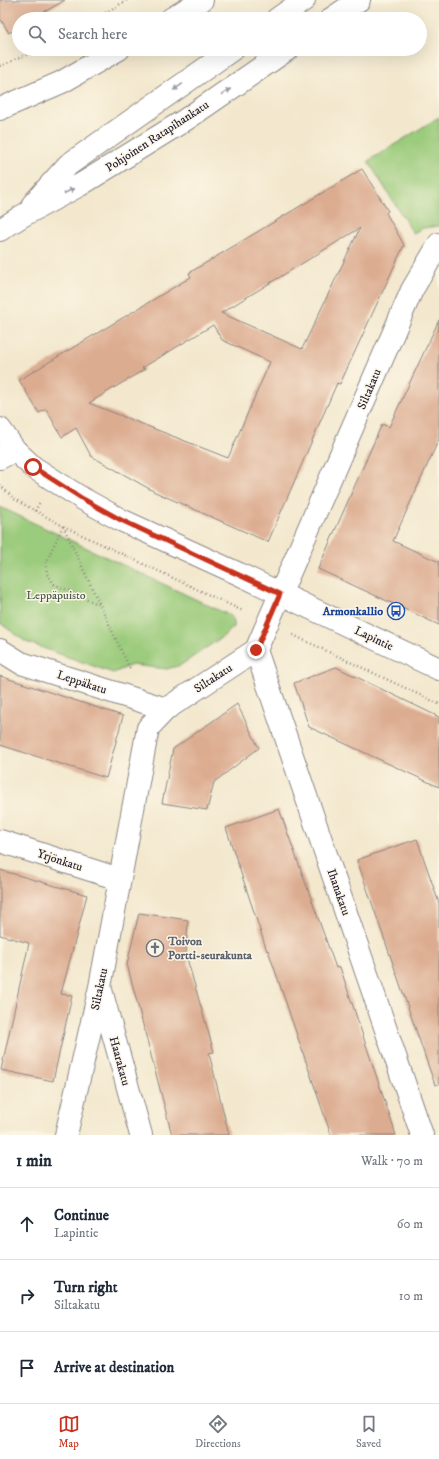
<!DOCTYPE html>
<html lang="en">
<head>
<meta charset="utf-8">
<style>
	:root { --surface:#fff; --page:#f6f6f7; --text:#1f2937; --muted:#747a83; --line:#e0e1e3; --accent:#c8321e }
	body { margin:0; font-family:"IM FELL DW Pica",serif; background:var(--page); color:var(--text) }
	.stop { position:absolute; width:12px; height:12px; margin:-9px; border:3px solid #c8321e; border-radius:50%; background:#fff }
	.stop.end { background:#c8321e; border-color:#fff; box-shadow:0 1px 4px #0008 }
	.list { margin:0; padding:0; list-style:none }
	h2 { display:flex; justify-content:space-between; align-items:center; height:52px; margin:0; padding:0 16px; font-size:17px }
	h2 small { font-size:13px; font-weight:400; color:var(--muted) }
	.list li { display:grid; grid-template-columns:26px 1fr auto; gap:12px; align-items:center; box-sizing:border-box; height:72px; padding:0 16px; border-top:1px solid var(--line) }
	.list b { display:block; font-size:15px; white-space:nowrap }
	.list p { margin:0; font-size:13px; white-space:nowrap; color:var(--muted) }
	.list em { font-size:13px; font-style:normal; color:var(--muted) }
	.icon { flex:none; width:22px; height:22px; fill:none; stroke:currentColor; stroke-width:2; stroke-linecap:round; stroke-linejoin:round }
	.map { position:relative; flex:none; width:439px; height:1135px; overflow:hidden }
	.search { position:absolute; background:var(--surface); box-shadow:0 4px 16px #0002; left:12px; right:12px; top:12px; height:44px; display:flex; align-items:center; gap:10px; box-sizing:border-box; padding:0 14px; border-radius:22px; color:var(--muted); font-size:15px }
	.sheet { height:268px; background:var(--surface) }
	nav { display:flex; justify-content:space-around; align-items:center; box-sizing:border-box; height:56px; border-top:1px solid var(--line); background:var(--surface); font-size:11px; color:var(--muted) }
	nav a { display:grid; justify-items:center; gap:2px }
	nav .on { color:var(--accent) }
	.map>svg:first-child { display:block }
	.green { fill:#9bcb7b; stroke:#5e765b }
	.building { fill:#dcac90; fill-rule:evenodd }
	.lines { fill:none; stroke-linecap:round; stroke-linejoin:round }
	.minor-casing { stroke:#8a8584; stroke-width:24 }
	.major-casing { stroke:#8a8584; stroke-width:24 }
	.path { stroke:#8a8584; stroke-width:2.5; stroke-dasharray:1 3; stroke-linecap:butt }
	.minor { stroke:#fff; stroke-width:22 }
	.major { stroke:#fff; stroke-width:22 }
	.oneway { fill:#9c9ca7 }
	.route { stroke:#c8321e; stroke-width:5 }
	.labels { text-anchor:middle; stroke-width:3; stroke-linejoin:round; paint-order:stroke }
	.street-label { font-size:12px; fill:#22223b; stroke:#fcf5e5 }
	.park-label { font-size:12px; fill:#46554e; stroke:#fcf5e5 }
	.transit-label { font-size:12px; font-weight:bold; fill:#164399; stroke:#fcf5e5; text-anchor:end }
	.worship-label { font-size:12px; font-weight:bold; fill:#5b616d; stroke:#fcf5e5; text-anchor:start }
</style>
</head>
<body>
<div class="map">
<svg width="439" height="1135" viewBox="0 0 439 1135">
	<rect width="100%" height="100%" fill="#fcf5e5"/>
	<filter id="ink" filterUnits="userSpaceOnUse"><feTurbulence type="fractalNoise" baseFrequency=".025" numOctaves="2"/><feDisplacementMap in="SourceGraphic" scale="8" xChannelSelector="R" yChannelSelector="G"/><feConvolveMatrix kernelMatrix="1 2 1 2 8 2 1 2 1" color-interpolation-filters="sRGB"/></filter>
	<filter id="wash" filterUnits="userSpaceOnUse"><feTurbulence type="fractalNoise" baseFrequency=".012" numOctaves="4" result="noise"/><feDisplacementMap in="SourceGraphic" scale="16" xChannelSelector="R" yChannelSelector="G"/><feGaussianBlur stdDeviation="0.9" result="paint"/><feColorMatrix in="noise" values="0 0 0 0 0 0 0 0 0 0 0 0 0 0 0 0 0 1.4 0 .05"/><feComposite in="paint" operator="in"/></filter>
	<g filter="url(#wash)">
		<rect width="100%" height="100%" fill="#f3e8ce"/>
		<g class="green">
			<polygon points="439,117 439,226 423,228 413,233 368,161"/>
			<polygon points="0,507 231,616 234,621 234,627 225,635 181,665 167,669 132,665 113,673 26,642 0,623"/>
		</g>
		<g id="blocks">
			<g class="building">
				<polygon points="0,0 65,0 32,19 19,19 19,27 9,33 0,18"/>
				<path d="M362 169 388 211 386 213 404 245 340 384 337 383 268 542 155 492 91 456 76 428 62 437 46 409 39 413 19 380 191 277 189 273ZM360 228 302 349 221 313ZM213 325 222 340 270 362 228 458 89 403 145 369 142 368Z"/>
				<polygon points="439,320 439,439 393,541 439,562 439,625 318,569 382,424 389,427"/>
				<polygon points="336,667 439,717 439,787 309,727 294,683"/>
				<polygon points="0,676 123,716 106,778 0,745"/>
				<polygon points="237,704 259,748 214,782 207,810 162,803 173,749"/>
				<polygon points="279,809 336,968 340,967 396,1135 331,1135 268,950 267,951 226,828"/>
				<polygon points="417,839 439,903 439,1084 435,1085 357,860"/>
				<polygon points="0,870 87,895 61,994 72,996 53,1081 1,1070 29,943 0,935"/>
				<polygon points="139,913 188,920 186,955 214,1052 209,1053 229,1135 172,1135 127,964"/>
			</g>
		</g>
	</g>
	<g filter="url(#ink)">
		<use href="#blocks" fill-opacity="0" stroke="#8a8584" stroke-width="1"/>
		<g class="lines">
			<defs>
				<g id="minor">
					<polyline points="0,458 15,450"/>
					<polyline points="0,650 21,663 166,709"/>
					<polyline points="256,650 422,1135"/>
					<polyline points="0,841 119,879"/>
					<polyline points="101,990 141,1135"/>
					<polyline points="66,1135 100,987 148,728 166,709 256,650 412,290 439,244"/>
				</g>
				<g id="major">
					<polyline points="171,19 202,0"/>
					<polyline points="277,19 304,0"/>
					<polyline points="331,19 359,0"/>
					<polyline points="0,109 62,82 119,49"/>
					<polyline points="33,204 68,165 233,49"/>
					<polyline points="0,230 22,216 80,185 185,120 288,49"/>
					<polyline points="0,429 15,450 33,467 83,499 121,520 239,574 439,669"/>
				</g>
			</defs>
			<use href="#minor" class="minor-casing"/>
			<use href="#major" class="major-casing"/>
			<g class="path">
				<polyline points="95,19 127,0"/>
				<polyline points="0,66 40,49"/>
				<polyline points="0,485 14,499 63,526 243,611"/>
				<polyline points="35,511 40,502"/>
				<polyline points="63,526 130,669"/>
				<polyline points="63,526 46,562 47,574 54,584 100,605"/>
				<polyline points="293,635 439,704"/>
			</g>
			<use href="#minor" class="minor"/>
			<use href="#major" class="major"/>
		</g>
		<defs><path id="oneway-solid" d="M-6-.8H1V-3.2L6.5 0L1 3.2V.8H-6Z"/></defs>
		<g class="oneway">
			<use href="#oneway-solid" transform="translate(178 87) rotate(145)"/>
			<use href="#oneway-solid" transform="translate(226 92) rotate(-35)"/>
			<use href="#oneway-solid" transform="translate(69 191) rotate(-28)"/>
		</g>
	</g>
	<g class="lines" filter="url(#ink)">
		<polyline class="route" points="33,467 83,499 121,520 280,594 256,650"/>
	</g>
	<defs>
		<symbol id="bus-ring" viewBox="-11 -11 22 22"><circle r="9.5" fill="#fcf5e5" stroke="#1a4fb4" stroke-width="1.5"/><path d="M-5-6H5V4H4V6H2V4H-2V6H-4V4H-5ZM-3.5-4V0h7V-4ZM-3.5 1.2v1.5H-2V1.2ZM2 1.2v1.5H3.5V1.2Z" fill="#1a4fb4"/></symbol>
		<symbol id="church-ring" viewBox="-11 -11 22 22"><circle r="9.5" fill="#fcf5e5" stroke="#6b7280" stroke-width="1.5"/><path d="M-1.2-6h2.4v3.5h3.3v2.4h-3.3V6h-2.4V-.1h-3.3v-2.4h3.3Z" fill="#6b7280"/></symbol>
	</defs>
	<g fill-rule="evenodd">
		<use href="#bus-ring" x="386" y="601" width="20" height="20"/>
		<use href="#church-ring" x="145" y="938" width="20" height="20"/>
	</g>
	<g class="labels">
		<g class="street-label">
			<text transform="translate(157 136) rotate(-33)" y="4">Pohjoinen Ratapihankatu</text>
			<text transform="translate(369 389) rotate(-67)" y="4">Siltakatu</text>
			<text transform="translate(374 638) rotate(25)" y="4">Lapintie</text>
			<text transform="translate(213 678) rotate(-33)" y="4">Siltakatu</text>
			<text transform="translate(82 682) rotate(18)" y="4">Leppäkatu</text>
			<text transform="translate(60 860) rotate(18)" y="4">Yrjönkatu</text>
			<text transform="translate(339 892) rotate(71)" y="4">Ihanakatu</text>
			<text transform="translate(99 989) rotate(-78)" y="4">Siltakatu</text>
			<text transform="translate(120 1061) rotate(75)" y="4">Haarakatu</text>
		</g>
		<g class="park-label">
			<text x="56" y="599">Leppäpuisto</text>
		</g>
		<g class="transit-label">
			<text x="383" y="615">Armonkallio</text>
		</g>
		<g class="worship-label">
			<text x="168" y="945">Toivon<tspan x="168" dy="14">Portti-seurakunta</tspan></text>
		</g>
	</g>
</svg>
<div class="stop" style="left:33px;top:467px"></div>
<div class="stop end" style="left:256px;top:650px"></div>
<div class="search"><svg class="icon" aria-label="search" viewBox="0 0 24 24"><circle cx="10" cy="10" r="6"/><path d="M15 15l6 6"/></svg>Search here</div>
</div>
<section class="sheet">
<h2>1 min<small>Walk · 70 m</small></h2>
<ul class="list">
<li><svg class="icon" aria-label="ahead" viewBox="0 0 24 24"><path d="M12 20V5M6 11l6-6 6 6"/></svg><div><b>Continue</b><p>Lapintie</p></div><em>60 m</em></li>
<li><svg class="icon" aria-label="right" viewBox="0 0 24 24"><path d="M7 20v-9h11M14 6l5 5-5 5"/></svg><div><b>Turn right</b><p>Siltakatu</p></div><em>10 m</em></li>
<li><svg class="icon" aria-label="arrive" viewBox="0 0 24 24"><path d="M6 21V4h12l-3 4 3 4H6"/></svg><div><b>Arrive at destination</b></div></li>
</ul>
</section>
<nav>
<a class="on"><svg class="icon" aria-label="map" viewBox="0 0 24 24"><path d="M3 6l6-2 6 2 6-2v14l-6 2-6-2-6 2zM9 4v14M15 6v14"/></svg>Map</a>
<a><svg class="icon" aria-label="directions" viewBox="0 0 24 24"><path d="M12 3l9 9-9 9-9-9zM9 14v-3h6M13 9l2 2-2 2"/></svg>Directions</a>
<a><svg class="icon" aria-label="saved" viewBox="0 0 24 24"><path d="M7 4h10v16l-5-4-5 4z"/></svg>Saved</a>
</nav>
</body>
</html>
